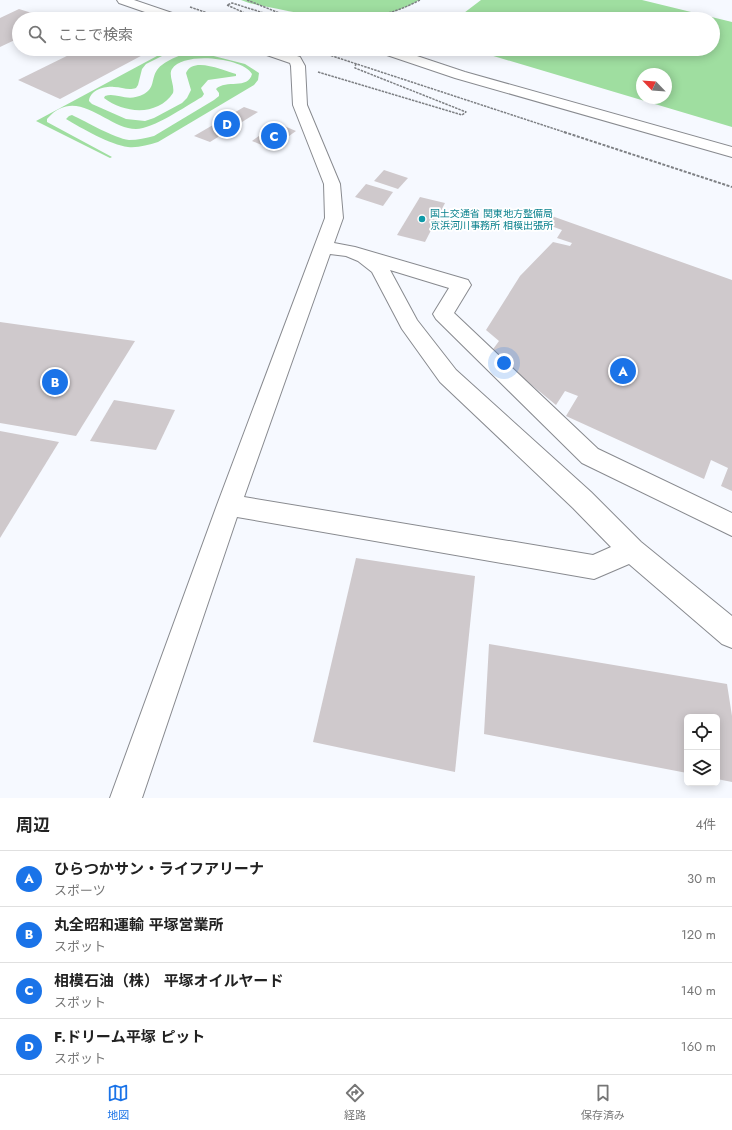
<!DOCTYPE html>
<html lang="ja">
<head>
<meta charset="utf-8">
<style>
	:root { --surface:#fff; --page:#f6f6f6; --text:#222; --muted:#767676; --line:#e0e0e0; --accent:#1a73e8 }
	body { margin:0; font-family:Jost,"Noto Sans JP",sans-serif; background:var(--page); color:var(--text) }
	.controls { position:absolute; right:12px; bottom:12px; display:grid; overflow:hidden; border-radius:6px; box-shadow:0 2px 10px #0003 }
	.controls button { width:36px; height:36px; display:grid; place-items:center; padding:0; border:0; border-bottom:1px solid var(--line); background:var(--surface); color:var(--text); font:20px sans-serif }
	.compass { position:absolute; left:636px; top:68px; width:36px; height:36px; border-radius:50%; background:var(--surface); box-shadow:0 2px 10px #0003; rotate:295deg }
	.you { position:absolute; left:504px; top:363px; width:14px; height:14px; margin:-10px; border:3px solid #fff; border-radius:50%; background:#1a73e8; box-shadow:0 0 0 6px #1a73e833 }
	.badge { display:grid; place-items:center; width:26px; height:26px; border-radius:50%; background:var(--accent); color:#fff; font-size:13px; font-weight:700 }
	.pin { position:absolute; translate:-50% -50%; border:2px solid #fff; box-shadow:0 1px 4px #0006 }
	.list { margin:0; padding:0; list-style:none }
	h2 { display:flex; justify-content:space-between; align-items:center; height:52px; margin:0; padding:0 16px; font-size:17px }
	h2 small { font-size:13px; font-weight:400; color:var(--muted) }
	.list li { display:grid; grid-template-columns:26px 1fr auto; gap:12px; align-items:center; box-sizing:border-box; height:56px; padding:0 16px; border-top:1px solid var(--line) }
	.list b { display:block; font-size:15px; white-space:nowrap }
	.list p { margin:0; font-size:13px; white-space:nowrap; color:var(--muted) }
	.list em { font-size:13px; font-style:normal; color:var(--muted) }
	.icon { flex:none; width:22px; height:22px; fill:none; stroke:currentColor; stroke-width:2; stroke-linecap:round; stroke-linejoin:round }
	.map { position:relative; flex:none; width:732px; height:798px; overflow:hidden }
	.search { position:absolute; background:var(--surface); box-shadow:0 2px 10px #0003; left:12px; right:12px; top:12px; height:44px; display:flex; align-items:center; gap:10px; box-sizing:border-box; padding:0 14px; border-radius:22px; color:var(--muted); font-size:15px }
	.sheet { height:276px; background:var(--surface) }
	nav { display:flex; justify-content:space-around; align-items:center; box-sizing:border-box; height:56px; border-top:1px solid var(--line); background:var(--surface); font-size:11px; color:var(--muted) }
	nav a { display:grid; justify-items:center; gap:2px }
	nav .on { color:var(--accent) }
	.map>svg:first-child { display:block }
	.green { fill:#9fdea0; fill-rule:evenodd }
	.building { fill:#cfc9cc }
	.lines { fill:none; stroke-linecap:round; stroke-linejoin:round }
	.minor-casing { stroke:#888a8f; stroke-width:2 }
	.path-far1 { stroke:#7e8084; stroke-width:1.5; stroke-dasharray:2.5 1; stroke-linecap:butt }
	.path { stroke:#7e8084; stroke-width:2; stroke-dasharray:3 1.5; stroke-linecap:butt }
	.minor { fill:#fff; fill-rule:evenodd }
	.culture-dot { fill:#0f9aa8; stroke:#fff; stroke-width:1.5 }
	.labels { text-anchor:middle; stroke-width:3.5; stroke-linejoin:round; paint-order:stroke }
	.far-culture-label { font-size:10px; fill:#0d838f; stroke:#fff; text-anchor:start }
</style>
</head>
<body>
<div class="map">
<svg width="732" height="798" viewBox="0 0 732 798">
	<rect width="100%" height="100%" fill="#f6f9ff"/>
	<g class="green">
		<path d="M241 0H419C367 32 304 14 249 3Z"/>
		<path d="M481 0H642L732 22V127L470 49H713V19H456ZM642 74H666V98H642Z"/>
		<path d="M170 49H176L146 64 142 69 138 85 136 88C128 91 122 87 114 87 105 86 90 90 89 101L92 104 126 119 145 121 154 118 182 103 187 98 191 90 186 73C193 56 224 71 236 74V76L208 80 201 88 204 94 202 97C186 106 153 129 136 129 107 129 77 84 47 119V122L112 157 110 158 36 121Z"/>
		<path d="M198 52 245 64 259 73 258 80 254 85 158 142C148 145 138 148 128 147 111 145 81 128 66 119L69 116 72 115C87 122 114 138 129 140 138 140 146 138 154 136L214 100 219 96V93L216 89C226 79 248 90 252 74 243 58 184 51 172 69 168 75 175 86 173 93 158 116 125 114 104 98L105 96C117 92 127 103 144 94 155 88 151 79 157 70 164 60 186 52 198 52Z"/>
	</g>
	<g class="building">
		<polygon points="19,9 51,19 19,19 19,38 0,47 0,18"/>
		<polygon points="81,49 154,49 60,99 18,80"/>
		<polygon points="244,107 258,112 210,142 194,136"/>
		<polygon points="277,123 296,131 271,149 252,141"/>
		<polygon points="384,170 408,178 398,189 374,181"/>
		<polygon points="366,184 393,192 383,206 355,197"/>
		<polygon points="420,197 445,203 425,242 397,235"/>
		<polygon points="549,215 732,280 732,491 721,486 728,468 711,460 704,479 566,416 578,396 565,391 556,405 491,352 499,341 486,330 520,276 553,242 570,246 572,243 557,238 562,230 543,223"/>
		<polygon points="0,322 135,341 76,436 0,423"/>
		<polygon points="114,400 175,410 156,450 90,441"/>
		<polygon points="0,431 59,442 0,538"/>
		<polygon points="356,558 475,576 455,772 313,742"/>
		<polygon points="489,644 727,684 732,716 732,782 717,779 717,717 687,717 687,773 484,734"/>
	</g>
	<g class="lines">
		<defs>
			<g id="minor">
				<polygon points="117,0 134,0 181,16 183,19 165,19 119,3"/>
				<path d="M256 49H276L300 57 305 66 307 105 340 184 343 218 334 243 355 247 468 280 471 285 454 313 598 449 732 513V536L582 463 436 319 433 314 449 288 390 270 417 320 456 370 591 492 641 542 732 616V648L722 644 629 564 594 579 237 517 142 798H110L217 505 325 218 324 184 293 105 291 66 290 63 258 52ZM330 254 346 256 358 261 372 272 402 329 440 382 573 508 611 547 593 555 244 497Z"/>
				<polygon points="376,49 396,49 465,72 732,147 732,157 455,78 378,52"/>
			</g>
		</defs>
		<use href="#minor" class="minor-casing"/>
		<g class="path-far1">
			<polyline points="247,0 294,19"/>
			<polyline points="190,7 225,19"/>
			<polyline points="258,19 227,5 232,3 283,19"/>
			<path d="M305 19C325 15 344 18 364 17 384 16 403 9 420 0"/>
			<polyline points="311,49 567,133"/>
			<polyline points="318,72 462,115 466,112 355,68 356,63"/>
		</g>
		<polyline class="path" points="564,132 732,187"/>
		<use href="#minor" class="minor"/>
	</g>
	<circle class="culture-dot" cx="422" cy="219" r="4"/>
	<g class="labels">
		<g class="far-culture-label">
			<text x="430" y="217">国土交通省 関東地方整備局<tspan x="430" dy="12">京浜河川事務所 相模出張所</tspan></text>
		</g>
	</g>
</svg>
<div class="controls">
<button><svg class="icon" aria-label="locate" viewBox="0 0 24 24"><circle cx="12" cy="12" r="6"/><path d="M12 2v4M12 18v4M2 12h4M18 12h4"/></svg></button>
<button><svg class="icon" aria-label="layers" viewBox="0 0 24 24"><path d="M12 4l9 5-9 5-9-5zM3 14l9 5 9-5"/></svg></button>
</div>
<svg class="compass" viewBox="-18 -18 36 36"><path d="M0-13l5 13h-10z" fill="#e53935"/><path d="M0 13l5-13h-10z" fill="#767676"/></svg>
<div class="you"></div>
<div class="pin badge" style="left:623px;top:371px">A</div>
<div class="pin badge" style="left:55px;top:382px">B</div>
<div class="pin badge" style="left:274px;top:136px">C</div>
<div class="pin badge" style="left:227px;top:124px">D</div>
<div class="search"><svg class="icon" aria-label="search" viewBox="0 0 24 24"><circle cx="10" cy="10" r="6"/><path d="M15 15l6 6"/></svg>ここで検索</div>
</div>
<section class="sheet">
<h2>周辺<small>4件</small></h2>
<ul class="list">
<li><span class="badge">A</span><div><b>ひらつかサン・ライフアリーナ</b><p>スポーツ</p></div><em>30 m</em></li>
<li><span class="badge">B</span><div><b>丸全昭和運輸 平塚営業所</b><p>スポット</p></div><em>120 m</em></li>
<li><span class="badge">C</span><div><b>相模石油（株） 平塚オイルヤード</b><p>スポット</p></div><em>140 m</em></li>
<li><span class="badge">D</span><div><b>F.ドリーム平塚 ピット</b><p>スポット</p></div><em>160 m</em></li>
</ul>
</section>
<nav>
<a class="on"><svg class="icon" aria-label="map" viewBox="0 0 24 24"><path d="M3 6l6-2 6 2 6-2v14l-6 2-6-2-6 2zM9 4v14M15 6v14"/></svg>地図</a>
<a><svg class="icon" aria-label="directions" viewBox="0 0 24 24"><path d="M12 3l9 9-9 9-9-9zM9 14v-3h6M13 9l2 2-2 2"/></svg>経路</a>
<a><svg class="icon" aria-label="saved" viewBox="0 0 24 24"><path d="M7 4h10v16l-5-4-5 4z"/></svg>保存済み</a>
</nav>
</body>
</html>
